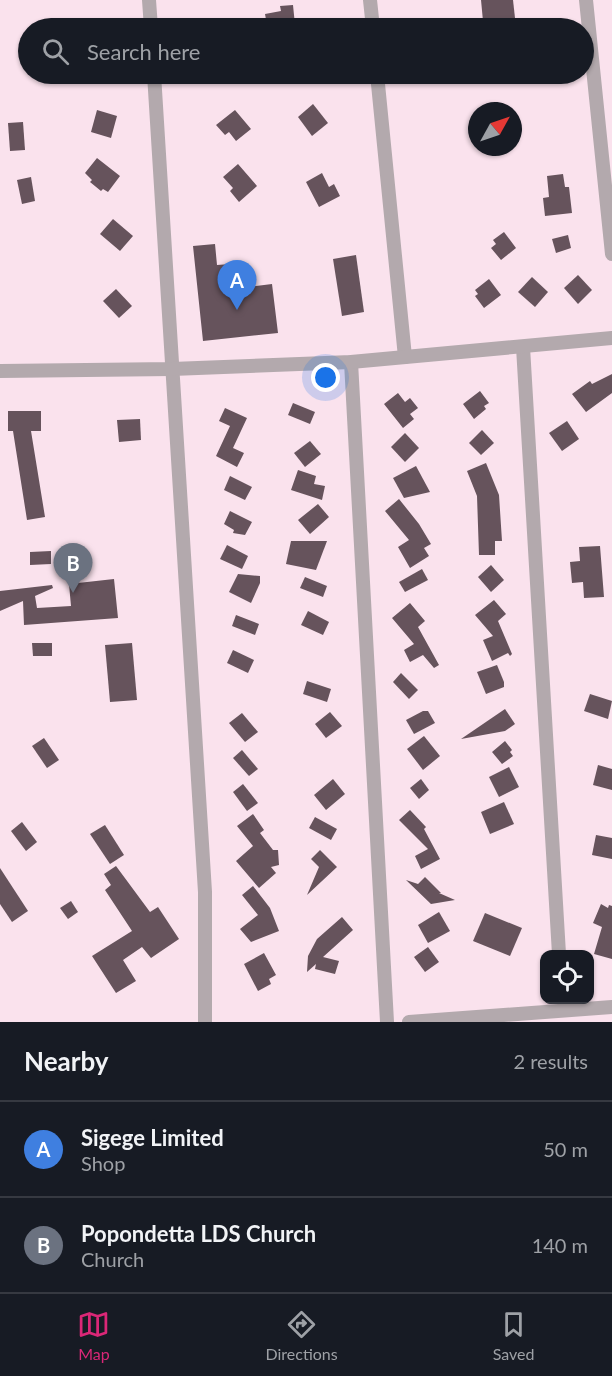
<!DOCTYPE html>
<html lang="en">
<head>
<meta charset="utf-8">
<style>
	:root { --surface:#171b24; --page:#20242c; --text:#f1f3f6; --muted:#9ea1a6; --line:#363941; --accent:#db2777 }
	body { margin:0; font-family:Lato,sans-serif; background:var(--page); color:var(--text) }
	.controls { position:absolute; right:18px; bottom:18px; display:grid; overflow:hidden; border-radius:12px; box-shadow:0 2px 4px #0004 }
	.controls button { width:54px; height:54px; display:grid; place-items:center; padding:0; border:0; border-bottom:2px solid var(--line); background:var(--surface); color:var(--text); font:30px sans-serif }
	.compass { position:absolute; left:468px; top:102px; width:54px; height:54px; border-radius:50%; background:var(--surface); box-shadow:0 2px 4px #0004; rotate:50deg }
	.you { position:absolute; left:326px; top:378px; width:21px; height:21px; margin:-15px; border:4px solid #fff; border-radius:50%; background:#1a73e8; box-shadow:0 0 0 9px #1a73e833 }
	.badge { display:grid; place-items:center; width:39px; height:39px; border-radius:50%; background:var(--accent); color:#fff; font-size:20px; font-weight:700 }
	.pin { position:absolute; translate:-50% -50px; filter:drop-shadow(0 2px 3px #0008) }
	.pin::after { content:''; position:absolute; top:32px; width:21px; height:18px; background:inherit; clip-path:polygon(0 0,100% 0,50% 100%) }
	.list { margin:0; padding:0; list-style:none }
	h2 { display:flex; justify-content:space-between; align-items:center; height:78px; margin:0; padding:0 24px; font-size:26px }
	h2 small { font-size:20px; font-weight:400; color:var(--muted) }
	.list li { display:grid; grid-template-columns:39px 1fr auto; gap:18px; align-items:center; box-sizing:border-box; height:96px; padding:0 24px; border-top:2px solid var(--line) }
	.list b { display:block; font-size:22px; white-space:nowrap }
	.list p { margin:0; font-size:20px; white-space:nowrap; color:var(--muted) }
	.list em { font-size:20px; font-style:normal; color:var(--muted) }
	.icon { flex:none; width:33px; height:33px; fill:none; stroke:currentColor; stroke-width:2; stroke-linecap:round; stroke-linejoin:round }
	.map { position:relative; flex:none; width:612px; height:1022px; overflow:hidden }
	.search { position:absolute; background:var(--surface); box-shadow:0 2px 4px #0004; left:18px; right:18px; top:18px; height:66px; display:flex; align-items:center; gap:15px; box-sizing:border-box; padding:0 21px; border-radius:33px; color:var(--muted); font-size:22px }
	.sheet { height:270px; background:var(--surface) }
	nav { display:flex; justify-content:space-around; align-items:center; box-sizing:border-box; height:84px; border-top:2px solid var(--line); background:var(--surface); font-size:16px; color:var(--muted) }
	nav a { display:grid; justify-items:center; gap:3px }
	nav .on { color:var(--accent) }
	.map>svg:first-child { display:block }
	.building { fill:#66535c }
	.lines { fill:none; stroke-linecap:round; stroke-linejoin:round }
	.street { stroke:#b3a9ad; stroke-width:14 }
</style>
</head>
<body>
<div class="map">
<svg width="612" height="1022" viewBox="0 0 612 1022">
	<rect width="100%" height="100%" fill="#fae2ed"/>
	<g class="building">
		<polygon points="481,0 513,0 515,18 483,21"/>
		<polygon points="293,5 295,25 283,26 282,23 267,25 265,14 281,11 280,6"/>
		<polygon points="313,104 328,123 312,136 298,117"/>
		<polygon points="97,110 117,116 111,138 91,132"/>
		<polygon points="235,110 251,129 236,141 229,132 225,135 216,125"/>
		<polygon points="23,122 25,150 10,151 8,123"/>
		<polygon points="97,158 120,176 108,192 103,189 101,191 90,182 92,180 85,173"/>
		<polygon points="238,164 257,186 239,202 230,191 233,188 223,177"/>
		<polygon points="322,173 329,187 334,184 340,196 319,207 306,182"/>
		<polygon points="563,174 565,187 569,187 572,213 545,216 543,198 549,197 547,176"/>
		<polygon points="31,177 35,201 22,204 17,180"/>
		<polygon points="113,219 133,236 120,251 100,234"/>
		<polygon points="504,232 516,248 501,260 491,248 496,244 493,240"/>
		<polygon points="568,235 571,248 556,253 552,239"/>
		<polygon points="215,244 217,265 244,263 247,287 272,284 278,333 203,341 193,246"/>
		<polygon points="356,255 364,312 342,316 333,259"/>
		<polygon points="578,275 592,290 578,304 564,288"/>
		<polygon points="532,277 548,292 535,307 518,292"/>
		<polygon points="489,279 501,295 484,308 475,296 478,294 475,290"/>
		<polygon points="116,289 132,306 119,318 103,301"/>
		<polygon points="612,374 612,393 586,412 572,394 590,381 592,384"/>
		<polygon points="480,391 489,403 484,406 486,409 474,419 463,404"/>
		<polygon points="398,393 405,402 410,398 418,408 410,414 414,419 403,428 384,404"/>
		<polygon points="293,403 315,412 310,424 288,415"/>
		<polygon points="225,408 247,418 233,448 244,453 237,467 216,456 230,426 219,421"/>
		<polygon points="8,411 41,411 41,431 31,431 45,517 27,520 13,431 8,431"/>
		<polygon points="140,419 141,440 119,442 117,420"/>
		<polygon points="567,421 579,439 562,451 549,433"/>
		<polygon points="482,430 494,443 481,455 469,443"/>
		<polygon points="405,433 419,448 405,462 391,447"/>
		<polygon points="310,441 321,454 305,467 294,453"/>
		<polygon points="486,463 499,495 502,541 495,541 495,555 479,555 477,496 467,471"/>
		<polygon points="416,466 430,492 404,498 393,478"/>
		<polygon points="298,470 316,476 314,484 325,486 322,500 291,490"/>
		<polygon points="230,476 252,487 245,500 224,490"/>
		<polygon points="399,499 419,524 431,544 424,548 429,556 410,568 398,547 409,540 385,511"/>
		<polygon points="318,504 329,517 310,534 298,520"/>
		<polygon points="230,511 252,522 245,535 233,533 234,530 224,524"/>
		<polygon points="291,541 327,541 316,570 286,564"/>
		<polygon points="227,545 248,556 242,569 220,559"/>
		<polygon points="600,546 604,597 584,598 583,582 572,583 570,562 580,561 579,547"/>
		<polygon points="51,551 51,564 30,565 30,552"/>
		<polygon points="491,565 504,580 491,592 478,577"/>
		<polygon points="422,569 428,580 405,592 399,582"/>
		<polygon points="238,574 260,576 260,583 251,603 229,592"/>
		<polygon points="305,577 327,586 323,597 300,588"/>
		<polygon points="114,579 118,618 24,625 23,601 0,611 0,591 52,585 53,588 35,596 37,608 71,606 69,584"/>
		<polygon points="494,600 506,614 498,621 512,654 510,656 508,653 492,661 483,640 493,636 475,615"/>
		<polygon points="410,603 425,621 418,627 439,665 434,668 423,655 410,662 404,650 414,644 392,618"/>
		<polygon points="308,611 329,622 323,635 301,625"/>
		<polygon points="236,615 259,624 255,635 232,626"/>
		<polygon points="32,643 52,643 52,656 33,656"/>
		<polygon points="132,643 137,700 110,702 105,645"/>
		<polygon points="233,650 254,660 248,673 227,663"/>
		<polygon points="497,665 504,682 504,687 486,694 477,672"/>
		<polygon points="401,673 418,690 409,699 393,682"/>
		<polygon points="307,681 331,689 327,702 303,694"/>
		<polygon points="590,694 612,701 608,719 584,711"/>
		<polygon points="505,709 515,724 505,731 461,739"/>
		<polygon points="423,711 428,711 435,723 414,734 406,720"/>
		<polygon points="330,712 342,726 326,738 315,724"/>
		<polygon points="242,713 258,732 245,742 229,723"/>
		<polygon points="424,736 440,756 423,770 407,749"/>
		<polygon points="44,738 59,760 47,768 32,746"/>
		<polygon points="505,741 512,750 510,752 513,756 502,764 492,752"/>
		<polygon points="242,750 258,769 249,776 233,758"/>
		<polygon points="598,765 612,769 612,790 593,785"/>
		<polygon points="509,767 519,787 499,797 489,777"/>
		<polygon points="333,779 345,794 326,810 314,795"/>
		<polygon points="421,779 429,790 419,799 410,788"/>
		<polygon points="243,784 258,803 247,811 233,792"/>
		<polygon points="504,802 514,824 490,834 481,812"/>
		<polygon points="410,810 426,827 424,829 440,859 421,869 415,856 428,849 399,820"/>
		<polygon points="253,814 264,830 260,833 273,850 278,850 279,865 271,867 276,873 259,888 236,861 253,846 237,826"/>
		<polygon points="315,817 337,829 331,840 309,828"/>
		<polygon points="22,822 37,842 26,851 11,831"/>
		<polygon points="105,825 124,855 110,864 90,834"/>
		<polygon points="596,835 612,838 612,859 592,855"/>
		<polygon points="320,850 337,867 307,895 319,867 311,859"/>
		<polygon points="116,866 150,912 158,907 179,939 151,958 142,947 123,960 136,981 116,993 92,956 132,931 105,890 111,885 104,874"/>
		<polygon points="0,868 28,911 12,922 0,904"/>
		<polygon points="425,877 441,893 439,893 455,900 431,904 406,880 418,884"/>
		<polygon points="253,886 270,908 279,931 251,942 240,929 258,915 242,895"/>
		<polygon points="71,901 78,912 68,919 60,908"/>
		<polygon points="601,904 608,908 609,905 612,906 612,959 594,954 602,927 593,923"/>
		<polygon points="439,912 450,931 428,943 418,925"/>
		<polygon points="485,913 522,928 510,956 473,941"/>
		<polygon points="342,917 353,930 323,957 339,961 335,974 315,969 316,964 307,972 308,956 317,939"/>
		<polygon points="428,947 439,962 425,972 414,957"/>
		<polygon points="264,953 276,975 269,979 271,984 258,991 244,964"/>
	</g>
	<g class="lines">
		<g class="street">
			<polyline points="149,0 151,28"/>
			<polyline points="370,0 373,28"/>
			<polyline points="586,0 612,254"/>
			<polyline points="154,74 205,892 205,1022"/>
			<polyline points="377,74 405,357"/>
			<polyline points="523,347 559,954"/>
			<polyline points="351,362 387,1022"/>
			<polyline points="0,371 172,369 351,362 612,338"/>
			<polyline points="409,1022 612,1007"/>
		</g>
	</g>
</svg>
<div class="controls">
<button><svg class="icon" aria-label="locate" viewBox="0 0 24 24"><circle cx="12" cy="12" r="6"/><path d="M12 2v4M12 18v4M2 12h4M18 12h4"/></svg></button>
</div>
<svg class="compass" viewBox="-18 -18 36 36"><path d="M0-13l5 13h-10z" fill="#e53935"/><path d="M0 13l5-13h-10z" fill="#9ea1a6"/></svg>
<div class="you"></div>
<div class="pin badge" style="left:237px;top:310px;background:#3f7fe0">A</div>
<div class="pin badge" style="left:73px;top:593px;background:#6b7280">B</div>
<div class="search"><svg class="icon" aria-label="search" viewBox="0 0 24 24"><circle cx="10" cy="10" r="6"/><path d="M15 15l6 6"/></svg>Search here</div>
</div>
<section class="sheet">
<h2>Nearby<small>2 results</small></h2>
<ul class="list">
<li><span class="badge" style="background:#3f7fe0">A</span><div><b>Sigege Limited</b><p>Shop</p></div><em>50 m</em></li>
<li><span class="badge" style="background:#6b7280">B</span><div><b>Popondetta LDS Church</b><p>Church</p></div><em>140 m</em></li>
</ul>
</section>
<nav>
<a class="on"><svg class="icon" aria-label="map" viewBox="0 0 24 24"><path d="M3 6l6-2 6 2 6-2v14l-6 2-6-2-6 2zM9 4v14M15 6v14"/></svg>Map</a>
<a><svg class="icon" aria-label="directions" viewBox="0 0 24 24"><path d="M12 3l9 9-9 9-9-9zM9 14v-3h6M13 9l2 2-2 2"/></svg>Directions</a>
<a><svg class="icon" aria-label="saved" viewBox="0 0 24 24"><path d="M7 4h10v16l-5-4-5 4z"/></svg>Saved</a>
</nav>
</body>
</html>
